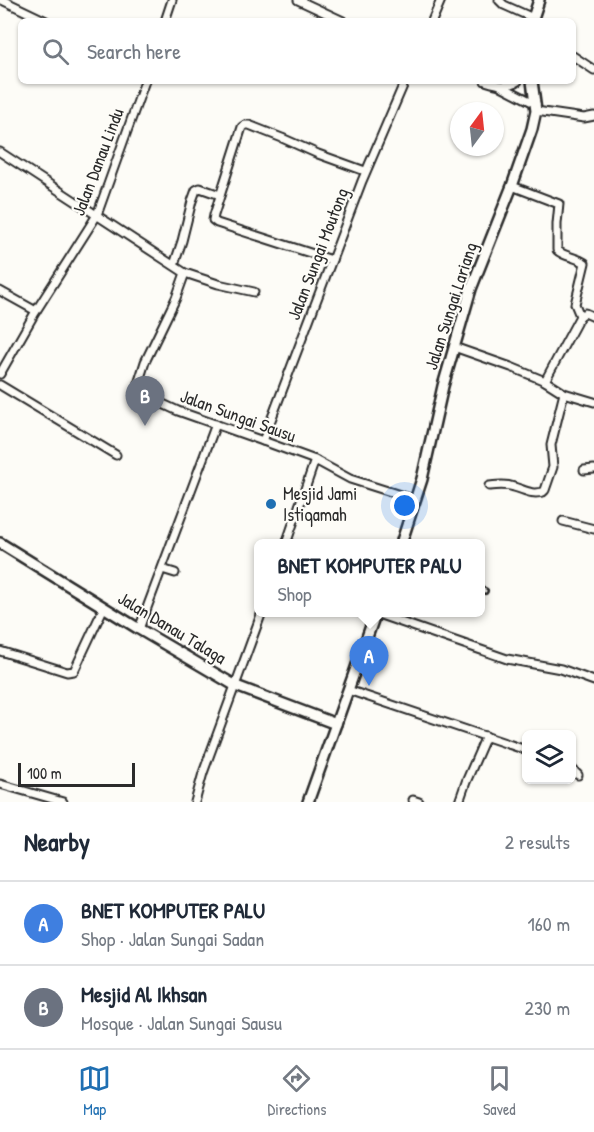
<!DOCTYPE html>
<html lang="en">
<head>
<meta charset="utf-8">
<style>
	:root { --surface:#fff; --page:#f6f6f7; --text:#1f2937; --muted:#747a83; --line:#e0e1e3; --accent:#1f6fb2 }
	body { margin:0; font-family:"Patrick Hand",sans-serif; background:var(--page); color:var(--text) }
	.controls { position:absolute; right:18px; bottom:18px; display:grid; overflow:hidden; border-radius:9px; box-shadow:0 2px 4px #0004 }
	.controls button { width:54px; height:54px; display:grid; place-items:center; padding:0; border:0; border-bottom:2px solid var(--line); background:var(--surface); color:var(--text); font:30px sans-serif }
	.compass { position:absolute; left:450px; top:102px; width:54px; height:54px; border-radius:50%; background:var(--surface); box-shadow:0 2px 4px #0004; rotate:15deg }
	.scale { position:absolute; left:18px; bottom:15px; width:117px; box-sizing:border-box; padding-left:6px; border:3px solid #2b2b2b; border-top:0; font-size:16px; line-height:21px; white-space:nowrap; color:#2b2b2b; -webkit-text-stroke:4px #fdfcf7; paint-order:stroke }
	.you { position:absolute; left:405px; top:506px; width:21px; height:21px; margin:-15px; border:4px solid #fff; border-radius:50%; background:#1a73e8; box-shadow:0 0 0 9px #1a73e833 }
	.badge { display:grid; place-items:center; width:39px; height:39px; border-radius:50%; background:var(--accent); color:#fff; font-size:20px; font-weight:700 }
	.pin { position:absolute; translate:-50% -50px; filter:drop-shadow(0 2px 3px #0008) }
	.pin::after { content:''; position:absolute; top:32px; width:21px; height:18px; background:inherit; clip-path:polygon(0 0,100% 0,50% 100%) }
	.popup { position:absolute; left:254px; top:539px; width:231px; height:78px; box-sizing:border-box; display:grid; place-content:center; border-radius:9px; background:var(--surface); filter:drop-shadow(0 2px 4px #0005); font-size:20px; white-space:nowrap; color:var(--muted) }
	.popup b { font-size:22px; color:var(--text) }
	.popup::after { content:''; position:absolute; left:50%; top:100%; margin-left:-12px; border:12px solid transparent; border-top-color:var(--surface) }
	.list { margin:0; padding:0; list-style:none }
	h2 { display:flex; justify-content:space-between; align-items:center; height:78px; margin:0; padding:0 24px; font-size:26px }
	h2 small { font-size:20px; font-weight:400; color:var(--muted) }
	.list li { display:grid; grid-template-columns:39px 1fr auto; gap:18px; align-items:center; box-sizing:border-box; height:84px; padding:0 24px; border-top:2px solid var(--line) }
	.list b { display:block; font-size:22px; white-space:nowrap }
	.list p { margin:0; font-size:20px; white-space:nowrap; color:var(--muted) }
	.list em { font-size:20px; font-style:normal; color:var(--muted) }
	.icon { flex:none; width:33px; height:33px; fill:none; stroke:currentColor; stroke-width:2; stroke-linecap:round; stroke-linejoin:round }
	.map { position:relative; flex:none; width:594px; height:802px; overflow:hidden }
	.search { position:absolute; background:var(--surface); box-shadow:0 2px 4px #0004; left:18px; right:18px; top:18px; height:66px; display:flex; align-items:center; gap:15px; box-sizing:border-box; padding:0 21px; border-radius:9px; color:var(--muted); font-size:22px }
	.sheet { height:246px; background:var(--surface) }
	nav { display:flex; justify-content:space-around; align-items:center; box-sizing:border-box; height:84px; border-top:2px solid var(--line); background:var(--surface); font-size:16px; color:var(--muted) }
	nav a { display:grid; justify-items:center; gap:3px }
	nav .on { color:var(--accent) }
	.map>svg:first-child { display:block }
	.lines { fill:none; stroke-linecap:round; stroke-linejoin:round }
	.lane-casing { stroke:#2b2b2b; stroke-width:8 }
	.street-casing { stroke:#2b2b2b; stroke-width:11 }
	.secondary-casing { stroke:#2b2b2b; stroke-width:14 }
	.lane { stroke:#fdfcf7; stroke-width:3 }
	.street { stroke:#fdfcf7; stroke-width:7 }
	.secondary { stroke:#fdfcf7; stroke-width:9 }
	.poi-dot { fill:#1f6fb2; stroke:#fdfcf7; stroke-width:2 }
	.labels { text-anchor:middle; stroke-width:4.5; stroke-linejoin:round; paint-order:stroke }
	.street-label { font-size:18px; fill:#2b2b2b; stroke:#fdfcf7 }
	.poi-label { font-size:18px; fill:#2b2b2b; stroke:#fdfcf7; text-anchor:start }
</style>
</head>
<body>
<div class="map">
<svg width="594" height="802" viewBox="0 0 594 802">
	<rect width="100%" height="100%" fill="#fdfcf7"/>
	<filter id="ink" filterUnits="userSpaceOnUse"><feTurbulence type="fractalNoise" baseFrequency=".0167" numOctaves="2"/><feDisplacementMap in="SourceGraphic" scale="12" xChannelSelector="R" yChannelSelector="G"/><feConvolveMatrix kernelMatrix="1 2 1 2 8 2 1 2 1" color-interpolation-filters="sRGB"/></filter>
	<g filter="url(#ink)">
		<g class="lines">
			<defs>
				<polyline id="lane" points="480,589 485,591"/>
				<g id="street">
					<polyline points="2,0 46,21"/>
					<polyline points="298,0 343,21"/>
					<polyline points="499,0 504,5 533,18"/>
					<polyline points="165,21 172,0"/>
					<polyline points="432,21 441,0"/>
					<polyline points="573,56 594,70"/>
					<path d="M485 81C498 85 507 88 518 81"/>
					<polyline points="501,86 536,104"/>
					<polyline points="536,111 584,118 594,116"/>
					<polyline points="0,152 185,273 176,298 145,362 139,381 141,390 150,398 178,411 263,441 315,460 350,479 416,500"/>
					<path d="M512 186 559 204 557 224V250C564 257 577 257 585 263L575 304 580 316"/>
					<polyline points="332,260 217,223 213,220 214,215 242,127 245,125 249,125 282,138 318,154 365,171"/>
					<polyline points="174,265 182,241 192,201 196,190 200,188 220,195"/>
					<polyline points="185,273 218,284 254,292"/>
					<polyline points="0,291 36,311"/>
					<polyline points="454,347 511,367 545,381 564,393 594,402"/>
					<polyline points="0,374 36,311 97,215 145,81"/>
					<polyline points="545,381 580,316 585,313 594,317"/>
					<polyline points="0,385 116,455"/>
					<polyline points="263,441 362,181 405,81"/>
					<polyline points="584,470 594,469"/>
					<path d="M489 486C498 485 506 484 514 487 525 490 531 495 543 492L545 490 553 467 551 445 564 393"/>
					<polyline points="563,521 594,529"/>
					<polyline points="286,544 315,460"/>
					<polyline points="162,569 175,573"/>
					<polyline points="372,612 507,659 561,669 594,681"/>
					<polyline points="139,629 216,424"/>
					<polyline points="0,651 67,672 74,671 104,607"/>
					<polyline points="348,690 526,750"/>
					<polyline points="572,769 578,775"/>
					<polyline points="0,784 63,802"/>
					<polyline points="413,800 419,802"/>
					<polyline points="195,802 203,773 262,612"/>
					<polyline points="459,802 466,782 486,736"/>
				</g>
				<g id="secondary">
					<polyline points="532,21 539,0"/>
					<polyline points="0,543 139,629 236,686 336,724"/>
					<polyline points="401,544 422,479 443,386 471,289 512,186 532,129 536,111 532,81"/>
					<polyline points="308,802 376,612"/>
				</g>
			</defs>
			<use href="#lane" class="lane-casing"/>
			<use href="#street" class="street-casing"/>
			<use href="#secondary" class="secondary-casing"/>
			<use href="#lane" class="lane"/>
			<use href="#street" class="street"/>
			<use href="#secondary" class="secondary"/>
		</g>
	</g>
	<circle class="poi-dot" cx="271" cy="504" r="6"/>
	<g class="labels">
		<g class="street-label">
			<text transform="translate(98 162) rotate(-69)" y="6">Jalan Danau Lindu</text>
			<text transform="translate(318 254) rotate(-69)" y="6">Jalan Sungai Moutong</text>
			<text transform="translate(451 306) rotate(-72)" y="6">Jalan Sungai Lariang</text>
			<text transform="translate(238 416) rotate(20)" y="6">Jalan Sungai Sausu</text>
			<text transform="translate(172 628) rotate(31)" y="6">Jalan Danau Talaga</text>
		</g>
		<g class="poi-label">
			<text x="283" y="500">Mesjid Jami<tspan x="283" dy="21">Istiqamah</tspan></text>
		</g>
	</g>
</svg>
<div class="controls">
<button><svg class="icon" aria-label="layers" viewBox="0 0 24 24"><path d="M12 4l9 5-9 5-9-5zM3 14l9 5 9-5"/></svg></button>
</div>
<svg class="compass" viewBox="-18 -18 36 36"><path d="M0-13l5 13h-10z" fill="#e53935"/><path d="M0 13l5-13h-10z" fill="#747a83"/></svg>
<div class="scale">100 m</div>
<div class="you"></div>
<div class="pin badge" style="left:369px;top:686px;background:#3f7fe0">A</div>
<div class="popup"><b>BNET KOMPUTER PALU</b>Shop</div>
<div class="pin badge" style="left:145px;top:426px;background:#6b7280">B</div>
<div class="search"><svg class="icon" aria-label="search" viewBox="0 0 24 24"><circle cx="10" cy="10" r="6"/><path d="M15 15l6 6"/></svg>Search here</div>
</div>
<section class="sheet">
<h2>Nearby<small>2 results</small></h2>
<ul class="list">
<li><span class="badge" style="background:#3f7fe0">A</span><div><b>BNET KOMPUTER PALU</b><p>Shop · Jalan Sungai Sadan</p></div><em>160 m</em></li>
<li><span class="badge" style="background:#6b7280">B</span><div><b>Mesjid Al Ikhsan</b><p>Mosque · Jalan Sungai Sausu</p></div><em>230 m</em></li>
</ul>
</section>
<nav>
<a class="on"><svg class="icon" aria-label="map" viewBox="0 0 24 24"><path d="M3 6l6-2 6 2 6-2v14l-6 2-6-2-6 2zM9 4v14M15 6v14"/></svg>Map</a>
<a><svg class="icon" aria-label="directions" viewBox="0 0 24 24"><path d="M12 3l9 9-9 9-9-9zM9 14v-3h6M13 9l2 2-2 2"/></svg>Directions</a>
<a><svg class="icon" aria-label="saved" viewBox="0 0 24 24"><path d="M7 4h10v16l-5-4-5 4z"/></svg>Saved</a>
</nav>
</body>
</html>
